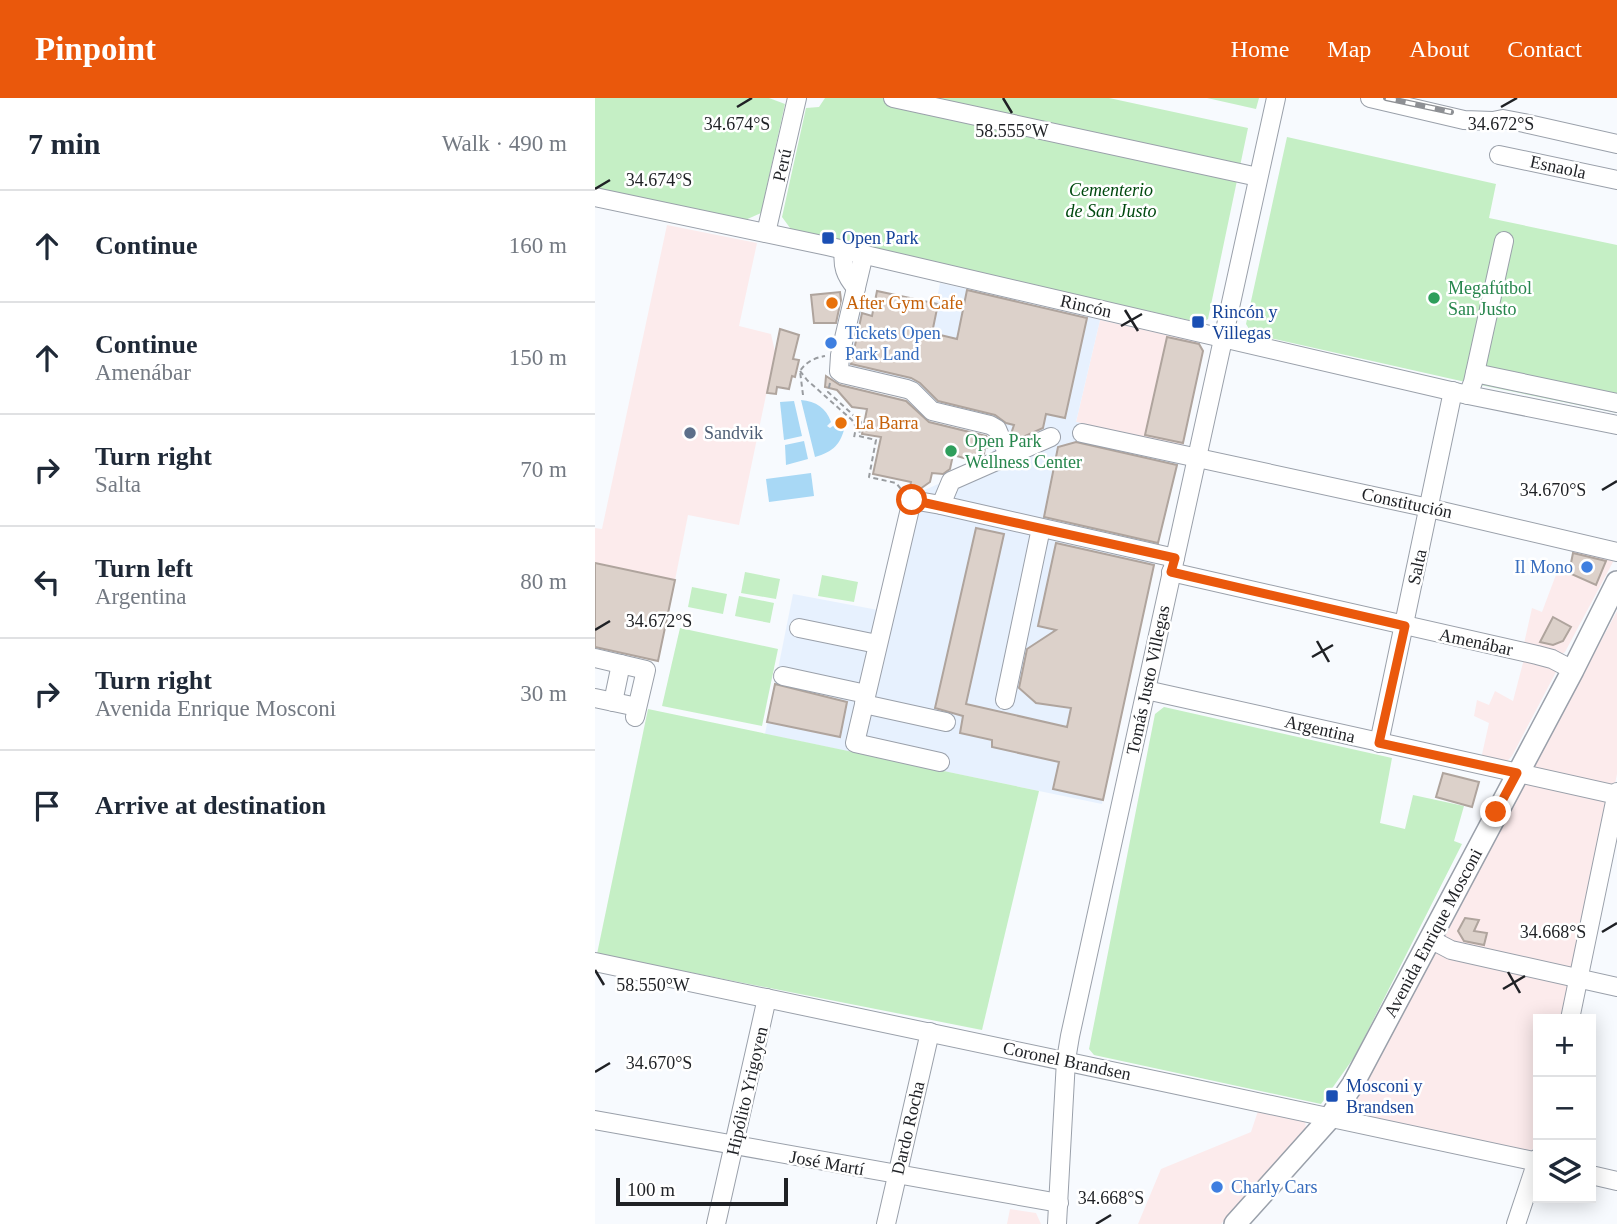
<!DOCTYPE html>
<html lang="en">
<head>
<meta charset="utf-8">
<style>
	:root { --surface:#fff; --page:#f6f6f7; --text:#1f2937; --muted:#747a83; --line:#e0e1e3; --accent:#ea580c }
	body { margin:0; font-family:Georgia,serif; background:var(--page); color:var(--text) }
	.controls { position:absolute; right:21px; bottom:21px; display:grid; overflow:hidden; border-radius:0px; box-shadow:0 4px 18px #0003 }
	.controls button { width:63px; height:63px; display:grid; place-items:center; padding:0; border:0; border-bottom:2px solid var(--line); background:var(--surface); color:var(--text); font:35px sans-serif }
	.scale { position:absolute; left:21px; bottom:18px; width:172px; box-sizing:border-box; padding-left:7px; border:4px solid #1f2125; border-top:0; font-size:19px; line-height:24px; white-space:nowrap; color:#1f2125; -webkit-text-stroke:5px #fff; paint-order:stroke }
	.stop { position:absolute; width:21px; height:21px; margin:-16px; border:5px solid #ea580c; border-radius:50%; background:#fff }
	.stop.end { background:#ea580c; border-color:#fff; box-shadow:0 2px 7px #0008 }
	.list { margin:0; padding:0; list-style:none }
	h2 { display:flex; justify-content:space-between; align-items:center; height:91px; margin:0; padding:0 28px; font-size:30px }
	h2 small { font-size:23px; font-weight:400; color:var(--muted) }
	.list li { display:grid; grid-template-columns:46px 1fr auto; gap:21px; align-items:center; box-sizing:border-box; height:112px; padding:0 28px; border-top:2px solid var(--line) }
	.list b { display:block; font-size:26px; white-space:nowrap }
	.list p { margin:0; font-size:23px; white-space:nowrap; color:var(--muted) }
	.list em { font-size:23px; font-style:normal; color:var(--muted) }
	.icon { flex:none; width:38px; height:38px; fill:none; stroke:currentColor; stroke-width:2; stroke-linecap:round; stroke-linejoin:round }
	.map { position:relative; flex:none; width:1022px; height:1126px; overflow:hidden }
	header { display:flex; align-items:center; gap:42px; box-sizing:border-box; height:98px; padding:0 35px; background:var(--accent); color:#fff }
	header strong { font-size:33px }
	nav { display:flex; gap:38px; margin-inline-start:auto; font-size:24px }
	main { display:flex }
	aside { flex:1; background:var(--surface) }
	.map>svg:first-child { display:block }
	.commercial { fill:#fcebec }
	.built { fill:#e7f1fe }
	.green { fill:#c5efc5 }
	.water { fill:#a8d8f5 }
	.building { fill:#dcd1ca; stroke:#afa49d; stroke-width:2 }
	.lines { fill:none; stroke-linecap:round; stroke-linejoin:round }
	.minor-casing { stroke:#9aa0aa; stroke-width:20 }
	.major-casing { stroke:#9aa0aa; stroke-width:24 }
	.path { stroke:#999ca0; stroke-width:2; stroke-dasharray:5 3.5; stroke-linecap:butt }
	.minor { stroke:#fff; stroke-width:18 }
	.major { stroke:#fff; stroke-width:21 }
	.rail-casing { stroke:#8e9094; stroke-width:6 }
	.rail { stroke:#fff; stroke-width:3.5; stroke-dasharray:10; stroke-linecap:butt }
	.route { stroke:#ea580c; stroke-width:9 }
	.ticks { fill:none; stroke:#1f2125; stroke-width:2.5 }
	.transit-dot { fill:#1a4fb4; stroke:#fff; stroke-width:2.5 }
	.leisure-dot { fill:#2e9e5b; stroke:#fff; stroke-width:2.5 }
	.food-dot { fill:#e8710a; stroke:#fff; stroke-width:2.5 }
	.shop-dot { fill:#3f7fe0; stroke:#fff; stroke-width:2.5 }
	.service-dot { fill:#5c6f8a; stroke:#fff; stroke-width:2.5 }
	.labels { text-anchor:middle; stroke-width:5; stroke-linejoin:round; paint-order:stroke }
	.street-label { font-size:18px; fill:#1f2125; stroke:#fff }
	.park-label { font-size:18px; font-style:italic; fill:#00490f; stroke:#fff }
	.transit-label { font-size:18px; fill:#164399; stroke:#fff; text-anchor:start }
	.leisure-label { font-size:18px; fill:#27864d; stroke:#fff; text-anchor:start }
	.food-label { font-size:18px; fill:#c56008; stroke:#fff; text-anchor:start }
	.shop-label { font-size:18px; fill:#366cbe; stroke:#fff; text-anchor:start }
	.service-label { font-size:18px; fill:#4e5e75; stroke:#fff; text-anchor:start }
	.ticks-label { font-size:18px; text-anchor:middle; fill:#1f2125; stroke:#fff; stroke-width:5; stroke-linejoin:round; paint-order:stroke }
</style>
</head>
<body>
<header>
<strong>Pinpoint</strong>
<nav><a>Home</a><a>Map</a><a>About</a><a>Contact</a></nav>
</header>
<main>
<aside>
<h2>7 min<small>Walk · 490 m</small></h2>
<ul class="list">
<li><svg class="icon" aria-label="ahead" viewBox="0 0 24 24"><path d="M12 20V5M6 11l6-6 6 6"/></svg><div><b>Continue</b></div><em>160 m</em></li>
<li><svg class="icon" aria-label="ahead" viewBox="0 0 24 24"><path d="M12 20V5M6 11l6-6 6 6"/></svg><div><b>Continue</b><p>Amenábar</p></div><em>150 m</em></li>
<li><svg class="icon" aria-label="right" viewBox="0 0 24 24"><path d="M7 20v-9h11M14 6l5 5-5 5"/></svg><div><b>Turn right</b><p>Salta</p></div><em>70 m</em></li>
<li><svg class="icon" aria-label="left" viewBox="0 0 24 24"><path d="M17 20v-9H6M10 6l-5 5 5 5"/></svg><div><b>Turn left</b><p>Argentina</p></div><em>80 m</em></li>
<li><svg class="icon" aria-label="right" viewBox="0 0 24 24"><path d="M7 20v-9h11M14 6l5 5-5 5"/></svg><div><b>Turn right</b><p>Avenida Enrique Mosconi</p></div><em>30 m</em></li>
<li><svg class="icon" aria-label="arrive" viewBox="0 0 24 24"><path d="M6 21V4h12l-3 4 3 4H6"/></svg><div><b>Arrive at destination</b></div></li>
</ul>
</aside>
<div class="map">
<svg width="1022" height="1126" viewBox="0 0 1022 1126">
	<rect width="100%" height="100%" fill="#f7fafe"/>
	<g class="commercial">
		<polygon points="72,127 162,145 144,228 176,236 180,254 144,427 93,417 80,482 0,465 0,430 7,431"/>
		<polygon points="505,222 603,244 608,253 588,348 481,324"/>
		<polygon points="980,446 1017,460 1018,464 970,554 966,557 928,550 937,510 947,514 962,474 974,477"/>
		<polygon points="1022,513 1022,676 970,921 943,921 943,1047 932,1055 756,1015 756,1007"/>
		<polygon points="929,561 961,571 961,574 917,658 910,665 886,661 894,625 879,618 882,602 894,607 900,593 918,603"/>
		<polygon points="664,1010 710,1023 711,1030 626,1126 543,1126 566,1071 656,1034"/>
		<polygon points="415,1111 441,1115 446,1126 412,1126"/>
	</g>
	<polygon class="built" points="345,185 505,222 481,324 588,348 562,450 507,706 170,636 198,496 283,512 309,401 350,383 398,355 400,322 343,310 325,289 249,272 263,214 277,217 282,193 341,206"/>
	<g class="green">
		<polygon points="0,0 174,0 190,6 166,115 148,123 0,91"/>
		<polygon points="230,0 514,0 653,30 613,221 607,225 198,134 187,119 211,10 224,9"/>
		<polygon points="612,0 664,0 661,11"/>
		<polygon points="692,39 901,86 894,120 1022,147 1022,315 866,283 657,236 651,226"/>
		<polygon points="150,474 185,481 181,501 146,495"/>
		<polygon points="227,477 263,484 259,504 223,498"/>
		<polygon points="97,489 132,496 128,516 93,509"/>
		<polygon points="144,498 179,505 175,525 140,518"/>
		<polygon points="85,530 183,551 167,628 67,608"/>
		<polygon points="569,609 797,660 785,725 810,731 818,697 869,708 859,743 867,746 760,958 726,1006 499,957 494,951 560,616"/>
		<polygon points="53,611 444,693 387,932 2,856"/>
	</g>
	<g class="water">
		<path d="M206 302C221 303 231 310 236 324L232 328 235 330 241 326 250 328C246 346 238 354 220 359Z"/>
		<polygon points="199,303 207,338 189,342 185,304"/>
		<polygon points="209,343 213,361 191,367 190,347"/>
		<polygon points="216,375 219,398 174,404 171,381"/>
	</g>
	<g class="building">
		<polygon points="372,192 492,220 470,320 451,316 448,330 419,343 416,336 419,327 411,325 400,317 343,303 325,285 316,280 256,266 267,215 277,218 282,193 343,206 337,235 362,241"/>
		<polygon points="245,194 246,202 241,225 219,225 216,197"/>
		<polygon points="185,231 204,237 198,261 204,262 200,279 197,278 194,291 182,289 181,296 172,295"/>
		<polygon points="572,239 604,246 608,253 588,345 550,337"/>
		<polygon points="231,278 245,287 311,303 334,324 391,338 396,345 395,350 390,349 389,356 376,362 358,357 355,371 348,376 337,375 335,384 325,391 315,389 316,384 278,376 286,339 267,336 272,311 257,309 242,292 230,289"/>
		<polygon points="481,344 582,367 563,445 449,419 463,349"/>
		<polygon points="381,430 409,436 371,606 472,629 476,610 441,605 424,590 432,551 461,532 443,528 461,445 559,467 508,702 458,691 464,664 397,649 397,642 365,635 368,618 340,610"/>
		<polygon points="978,455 1011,463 1001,487 974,475"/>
		<polygon points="0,465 80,482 63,563 0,549"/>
		<polygon points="958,519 976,529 968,543 958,547 945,544"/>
		<polygon points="180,586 252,604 245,639 172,624"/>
		<polygon points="848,675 884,684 877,709 841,699"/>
		<polygon points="870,820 884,822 879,833 892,835 889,847 869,843 863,833"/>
	</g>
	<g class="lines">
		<defs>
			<g id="minor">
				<polyline points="298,0 663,79"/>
				<polyline points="775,0 869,22 898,23 908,21 929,25 1022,46"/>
				<polyline points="904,57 1022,82"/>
				<polyline points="0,99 232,148 873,297 1022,327"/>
				<polyline points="171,135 202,0"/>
				<path d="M249 152C247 168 250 177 261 190"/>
				<polyline points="269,156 245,257 244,273 248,276 312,291 317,293 337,313 395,327 402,331 413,357"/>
				<polyline points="880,275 1022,305"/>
				<polyline points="873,297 878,284 909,143"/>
				<polyline points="487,335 834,410 1022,454"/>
				<polyline points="346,407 580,460"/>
				<polyline points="576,474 942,557 957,561 978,572"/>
				<polyline points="204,530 282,546"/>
				<polyline points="0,560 51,572 40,619"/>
				<polyline points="188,578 271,596"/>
				<polyline points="551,592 1022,697"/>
				<polyline points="0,600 42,609"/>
				<polyline points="410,602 446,430"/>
				<polyline points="18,604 26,566"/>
				<polyline points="269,606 351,624"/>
				<polyline points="784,645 858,293"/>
				<polyline points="345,664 260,645 317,402 346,407 356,383 456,339"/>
				<polyline points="835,841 856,852 1022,889"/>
				<path d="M0 864C314 931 629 996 943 1064"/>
				<polyline points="975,921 1022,694"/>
				<polyline points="0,1022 464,1105"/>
				<polyline points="996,1077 1022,1083"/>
				<polyline points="121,1126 172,900"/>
				<polyline points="291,1126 335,934"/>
				<polyline points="462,1126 471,962 475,938 681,0"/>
				<polyline points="921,1126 943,1060"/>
			</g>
			<polyline id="major" points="640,1126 734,1021 758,986 978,572 1022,484"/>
		</defs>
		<use href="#minor" class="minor-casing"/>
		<use href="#major" class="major-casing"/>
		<g class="path">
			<polyline points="205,273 212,282 257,322 261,329 259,340"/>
			<polyline points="235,285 233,294 266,324 264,338 281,342 274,379 301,385 306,391"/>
			<path d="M208 297 205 273C211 264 219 260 230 258"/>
		</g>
		<use href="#minor" class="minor"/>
		<use href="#major" class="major"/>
		<defs>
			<polyline id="rail" points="791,0 856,14"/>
		</defs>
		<use href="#rail" class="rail-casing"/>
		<use href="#rail" class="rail"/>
	</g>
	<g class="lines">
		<polyline class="route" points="317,402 580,460 576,474 810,528 784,645 922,675 901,714"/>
	</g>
	<path class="ticks" d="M408 0 417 15M142 9 157 0M906 9 922 0M0 91 15 82M530 212 543 233M526 228 547 216M1007 392 1022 383M0 532 15 523M722 543 734 564M717 559 738 547M1007 834 1022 825M0 872 9 887M913 874 925 895M908 891 930 878M0 974 15 965M501 1126 516 1117"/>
	<g class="transit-dot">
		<rect x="226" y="133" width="14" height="14" rx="3.5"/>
		<rect x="596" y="217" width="14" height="14" rx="3.5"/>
		<rect x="730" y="991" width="14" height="14" rx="3.5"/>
	</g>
	<g class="leisure-dot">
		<circle cx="839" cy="200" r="7"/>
		<circle cx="356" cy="353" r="7"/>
	</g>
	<g class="food-dot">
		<circle cx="237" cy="205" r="7"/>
		<circle cx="246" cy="325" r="7"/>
	</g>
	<g class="shop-dot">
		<circle cx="236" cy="245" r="7"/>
		<circle cx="992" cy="469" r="7"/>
		<circle cx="622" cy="1089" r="7"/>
	</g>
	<circle class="service-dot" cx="95" cy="335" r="7"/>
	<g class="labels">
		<g class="street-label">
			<text transform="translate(187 67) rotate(-77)" y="6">Perú</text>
			<text transform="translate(963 69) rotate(12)" y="6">Esnaola</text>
			<text transform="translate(491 208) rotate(13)" y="6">Rincón</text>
			<text transform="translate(812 405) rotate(12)" y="6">Constitución</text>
			<text transform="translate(822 469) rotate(-78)" y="6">Salta</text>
			<text transform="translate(881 544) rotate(12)" y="6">Amenábar</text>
			<text transform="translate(553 582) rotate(-78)" y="6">Tomás Justo Villegas</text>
			<text transform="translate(725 631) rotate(13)" y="6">Argentina</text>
			<text transform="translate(838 835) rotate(-62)" y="6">Avenida Enrique Mosconi</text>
			<text transform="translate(472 963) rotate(12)" y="6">Coronel Brandsen</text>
			<text transform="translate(152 993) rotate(-77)" y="6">Hipólito Yrigoyen</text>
			<text transform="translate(313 1030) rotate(-77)" y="6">Dardo Rocha</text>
			<text transform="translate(232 1065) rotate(10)" y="6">José Martí</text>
		</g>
		<g class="park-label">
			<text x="516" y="98">Cementerio<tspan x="516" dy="21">de San Justo</tspan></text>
		</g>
		<g class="transit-label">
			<text x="247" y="146">Open Park</text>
			<text x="617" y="220">Rincón y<tspan x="617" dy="21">Villegas</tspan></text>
			<text x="751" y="994">Mosconi y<tspan x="751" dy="21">Brandsen</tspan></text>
		</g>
		<g class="leisure-label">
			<text x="853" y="196">Megafútbol<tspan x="853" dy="21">San Justo</tspan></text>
			<text x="370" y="349">Open Park<tspan x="370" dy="21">Wellness Center</tspan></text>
		</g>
		<g class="food-label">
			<text x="251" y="211">After Gym Cafe</text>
			<text x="260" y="331">La Barra</text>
		</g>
		<g class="shop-label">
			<text x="250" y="241">Tickets Open<tspan x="250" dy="21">Park Land</tspan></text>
			<text x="978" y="475" text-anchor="end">Il Mono</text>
			<text x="636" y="1095">Charly Cars</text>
		</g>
		<g class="service-label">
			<text x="109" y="341">Sandvik</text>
		</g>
	</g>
	<g class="ticks-label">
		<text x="142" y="32">34.674°S</text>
		<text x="906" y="32">34.672°S</text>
		<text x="417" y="39">58.555°W</text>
		<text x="64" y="88">34.674°S</text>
		<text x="958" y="398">34.670°S</text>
		<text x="64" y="529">34.672°S</text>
		<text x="958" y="840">34.668°S</text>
		<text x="58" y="893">58.550°W</text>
		<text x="64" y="971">34.670°S</text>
		<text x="516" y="1106">34.668°S</text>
	</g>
</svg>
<div class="controls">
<button>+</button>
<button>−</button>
<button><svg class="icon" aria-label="layers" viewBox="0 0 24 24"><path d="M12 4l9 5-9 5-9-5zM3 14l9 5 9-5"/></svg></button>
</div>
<div class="scale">100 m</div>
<div class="stop" style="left:317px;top:402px"></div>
<div class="stop end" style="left:901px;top:714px"></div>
</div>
</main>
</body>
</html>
